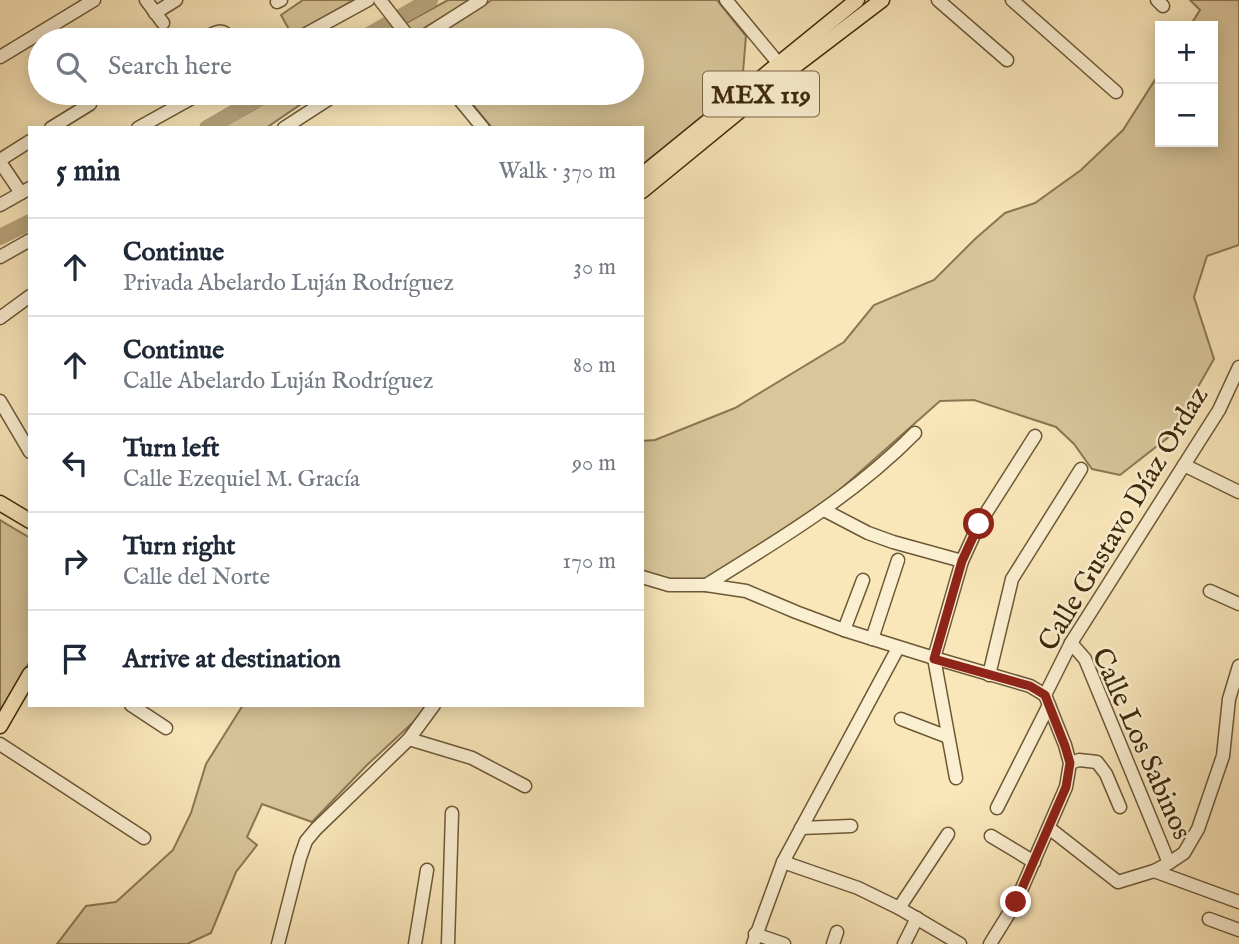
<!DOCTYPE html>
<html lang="en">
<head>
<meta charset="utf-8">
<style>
	:root { --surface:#fff; --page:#f2f2f3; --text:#1f2937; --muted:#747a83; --line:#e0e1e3 }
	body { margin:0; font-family:"IM FELL English",serif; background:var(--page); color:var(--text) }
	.controls { position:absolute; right:21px; top:21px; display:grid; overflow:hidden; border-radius:0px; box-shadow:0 4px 18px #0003 }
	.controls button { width:63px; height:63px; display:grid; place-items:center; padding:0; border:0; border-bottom:2px solid var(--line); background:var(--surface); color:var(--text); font:35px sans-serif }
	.stop { position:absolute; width:21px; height:21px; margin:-16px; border:5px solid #8f2418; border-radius:50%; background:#fff }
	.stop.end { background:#8f2418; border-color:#fff; box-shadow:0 2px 7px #0008 }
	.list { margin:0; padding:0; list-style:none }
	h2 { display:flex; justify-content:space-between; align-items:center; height:91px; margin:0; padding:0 28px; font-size:30px }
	h2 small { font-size:23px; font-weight:400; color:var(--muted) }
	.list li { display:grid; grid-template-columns:46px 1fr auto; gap:21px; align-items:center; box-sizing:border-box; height:98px; padding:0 28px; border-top:2px solid var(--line) }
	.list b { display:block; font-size:26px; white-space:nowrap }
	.list p { margin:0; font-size:23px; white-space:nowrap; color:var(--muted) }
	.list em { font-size:23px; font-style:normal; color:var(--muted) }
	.icon { flex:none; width:38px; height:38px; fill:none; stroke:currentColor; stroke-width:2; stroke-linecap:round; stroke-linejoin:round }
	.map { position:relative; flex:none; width:1239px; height:944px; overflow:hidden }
	.search { position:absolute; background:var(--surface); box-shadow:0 4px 18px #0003; left:28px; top:28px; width:616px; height:77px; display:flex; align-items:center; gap:18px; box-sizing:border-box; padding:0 24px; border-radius:38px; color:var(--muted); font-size:26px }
	.panel { position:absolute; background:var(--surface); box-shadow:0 4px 18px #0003; left:28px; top:126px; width:616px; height:581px; border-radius:0px }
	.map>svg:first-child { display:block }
	.green { fill:#d9c69b; stroke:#8b7752; stroke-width:2 }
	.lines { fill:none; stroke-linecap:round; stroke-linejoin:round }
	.river { stroke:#b9a57d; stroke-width:16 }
	.minor-casing { stroke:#6c5835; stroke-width:15 }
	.major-casing { stroke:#3d2809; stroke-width:17 }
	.minor { stroke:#fbefd2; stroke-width:12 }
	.major { stroke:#f9e6b9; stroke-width:14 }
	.route { stroke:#8f2418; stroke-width:9 }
	.labels { text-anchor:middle; stroke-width:5; stroke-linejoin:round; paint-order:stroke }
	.shield { fill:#fbefd2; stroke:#766445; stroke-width:2 }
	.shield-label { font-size:26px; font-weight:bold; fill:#3d2809 }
	.street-label { font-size:28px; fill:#3d2809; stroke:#fbefd2 }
</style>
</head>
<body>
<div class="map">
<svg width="1239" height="944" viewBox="0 0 1239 944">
	<rect width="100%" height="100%" fill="#f9e6b9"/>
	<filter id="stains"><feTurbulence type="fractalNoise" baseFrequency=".00286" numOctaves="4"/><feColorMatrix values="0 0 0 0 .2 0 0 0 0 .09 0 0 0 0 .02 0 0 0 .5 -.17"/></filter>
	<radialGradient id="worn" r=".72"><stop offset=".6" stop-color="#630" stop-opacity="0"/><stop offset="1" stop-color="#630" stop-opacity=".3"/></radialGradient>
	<g class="green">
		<polygon points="303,0 354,0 292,35 281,15"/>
		<polygon points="448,0 471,0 404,40 375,40"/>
		<polygon points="492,0 717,0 746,36 742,84 642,165 642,128 492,128 463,93 632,93 632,40 430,40"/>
		<polygon points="1190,0 1239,0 1239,245 1207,256 1194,297 1214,359 1170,436 1120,475 1092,469 1074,444 1056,427 974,400 940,401 817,510 704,580 671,579 648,576 642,572 642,441 655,440 735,408 844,342 874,305 934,280 975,239 1005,213 1035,203 1081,170 1123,130 1160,72 1160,142 1213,142 1213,26 1190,26 1200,10"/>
		<polygon points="283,93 325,93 313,96 266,128 221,128"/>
		<polygon points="0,520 30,538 30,661 0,711"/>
		<polygon points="243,705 428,705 421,715 367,765 312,822 262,804 247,837 257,845 236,872 211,933 187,944 57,944 86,906 116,902 173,850 191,813 206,764"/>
	</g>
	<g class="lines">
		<g class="river">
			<polyline points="360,40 430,0"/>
			<polyline points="207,128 268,93"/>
			<polyline points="0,237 30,222"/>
		</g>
		<defs>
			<g id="minor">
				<polyline points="146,0 163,23"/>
				<polyline points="380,0 411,40"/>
				<polyline points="726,0 784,70"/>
				<polyline points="938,0 1007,60"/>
				<polyline points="1012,0 1116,92"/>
				<polyline points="1157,0 1163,6"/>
				<polyline points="277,2 281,0"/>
				<polyline points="155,13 176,0"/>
				<path d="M202 40C215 33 222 25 231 40"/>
				<polyline points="295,40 368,0"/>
				<polyline points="418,40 481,0"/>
				<polyline points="0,57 94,0"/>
				<polyline points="454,93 483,128"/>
				<polyline points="51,128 90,104"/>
				<polyline points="138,128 201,93"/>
				<polyline points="284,128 338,93"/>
				<polyline points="0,160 30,141"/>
				<polyline points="0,162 21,193"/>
				<polyline points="0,205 30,188"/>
				<polyline points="0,257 30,240"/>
				<polyline points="0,318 30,296"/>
				<polyline points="0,401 30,452"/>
				<polyline points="1184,465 1239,492"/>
				<polyline points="824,510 868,533 893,542 962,561"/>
				<polyline points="642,577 669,585 706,585 746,591 796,612 844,630 934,658 1030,686 1045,695"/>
				<path d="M706 585C779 540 854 495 915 433"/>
				<polyline points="1210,591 1239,604"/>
				<polyline points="844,630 863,580"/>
				<polyline points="872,639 898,560"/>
				<polyline points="1071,643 1085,659 1169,863"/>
				<polyline points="989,675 1012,579 1081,469"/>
				<polyline points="1045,695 1071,643 1219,410 1239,367"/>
				<polyline points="131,705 166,728"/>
				<polyline points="901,719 948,737"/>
				<polyline points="409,739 472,758 525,786"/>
				<polyline points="0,744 144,838"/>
				<polyline points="1070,763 1079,760 1097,762 1106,774 1120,807"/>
				<polyline points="956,778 934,658 962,561 979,524 1035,436"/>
				<polyline points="997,808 1049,705"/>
				<polyline points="801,828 851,826"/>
				<polyline points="1049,828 1118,882 1154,871 1169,863 1184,853 1198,829 1223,756 1229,699 1239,666"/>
				<polyline points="991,836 1034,862"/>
				<polyline points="783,862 858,888 899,908 960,944"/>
				<polyline points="1154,871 1239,902"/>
				<polyline points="899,908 948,834"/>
				<polyline points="1209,919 1239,930"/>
				<polyline points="755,934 784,944"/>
				<polyline points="278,944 300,858 306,841 316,829 409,739 434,705"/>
				<polyline points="415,944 427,870"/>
				<polyline points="448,944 452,813"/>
				<polyline points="753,944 783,862 898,648"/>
				<polyline points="833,944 837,932"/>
				<polyline points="904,944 917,918"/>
				<polyline points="990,944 1016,902 1066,787 1070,763 1065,745 1045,695"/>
			</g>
			<g id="major">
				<polyline points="642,175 857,0"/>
				<polyline points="642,191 786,73 882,0"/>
				<polyline points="0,503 30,521"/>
				<polyline points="0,726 30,674"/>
			</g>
		</defs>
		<use href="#minor" class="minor-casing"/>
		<use href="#major" class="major-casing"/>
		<use href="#minor" class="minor"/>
		<use href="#major" class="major"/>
	</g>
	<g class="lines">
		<polyline class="route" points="979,524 962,561 934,659 1030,686 1045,695 1065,746 1070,763 1066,787 1016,902"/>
	</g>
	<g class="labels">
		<rect class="shield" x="703" y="71.5" width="116" height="45" rx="5"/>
		<g class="shield-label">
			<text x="761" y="103">MEX 119</text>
		</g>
		<g class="street-label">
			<text transform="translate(1122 518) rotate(-59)" y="10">Calle Gustavo Díaz Ordaz</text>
			<text transform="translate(1143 743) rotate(66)" y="10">Calle Los Sabinos</text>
		</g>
	</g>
	<rect width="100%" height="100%" filter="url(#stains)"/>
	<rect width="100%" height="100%" fill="url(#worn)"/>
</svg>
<div class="controls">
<button>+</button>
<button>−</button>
</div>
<div class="stop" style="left:979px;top:524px"></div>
<div class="stop end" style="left:1016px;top:902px"></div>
<div class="search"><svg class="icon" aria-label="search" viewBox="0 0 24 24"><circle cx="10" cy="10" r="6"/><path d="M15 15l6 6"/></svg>Search here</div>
<section class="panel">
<h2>5 min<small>Walk · 370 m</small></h2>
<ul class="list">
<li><svg class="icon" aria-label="ahead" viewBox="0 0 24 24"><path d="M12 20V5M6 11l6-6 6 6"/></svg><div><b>Continue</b><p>Privada Abelardo Luján Rodríguez</p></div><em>30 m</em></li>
<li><svg class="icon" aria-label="ahead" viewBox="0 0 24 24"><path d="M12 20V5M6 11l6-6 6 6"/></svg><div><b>Continue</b><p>Calle Abelardo Luján Rodríguez</p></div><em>80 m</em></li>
<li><svg class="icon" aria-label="left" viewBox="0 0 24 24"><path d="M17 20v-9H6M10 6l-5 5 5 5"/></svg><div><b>Turn left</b><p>Calle Ezequiel M. Gracía</p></div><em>90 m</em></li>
<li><svg class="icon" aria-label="right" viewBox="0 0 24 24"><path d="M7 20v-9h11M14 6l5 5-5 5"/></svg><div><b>Turn right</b><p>Calle del Norte</p></div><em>170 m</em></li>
<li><svg class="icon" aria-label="arrive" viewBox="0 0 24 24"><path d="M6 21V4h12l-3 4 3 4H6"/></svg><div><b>Arrive at destination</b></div></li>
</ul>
</section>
</div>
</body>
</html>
